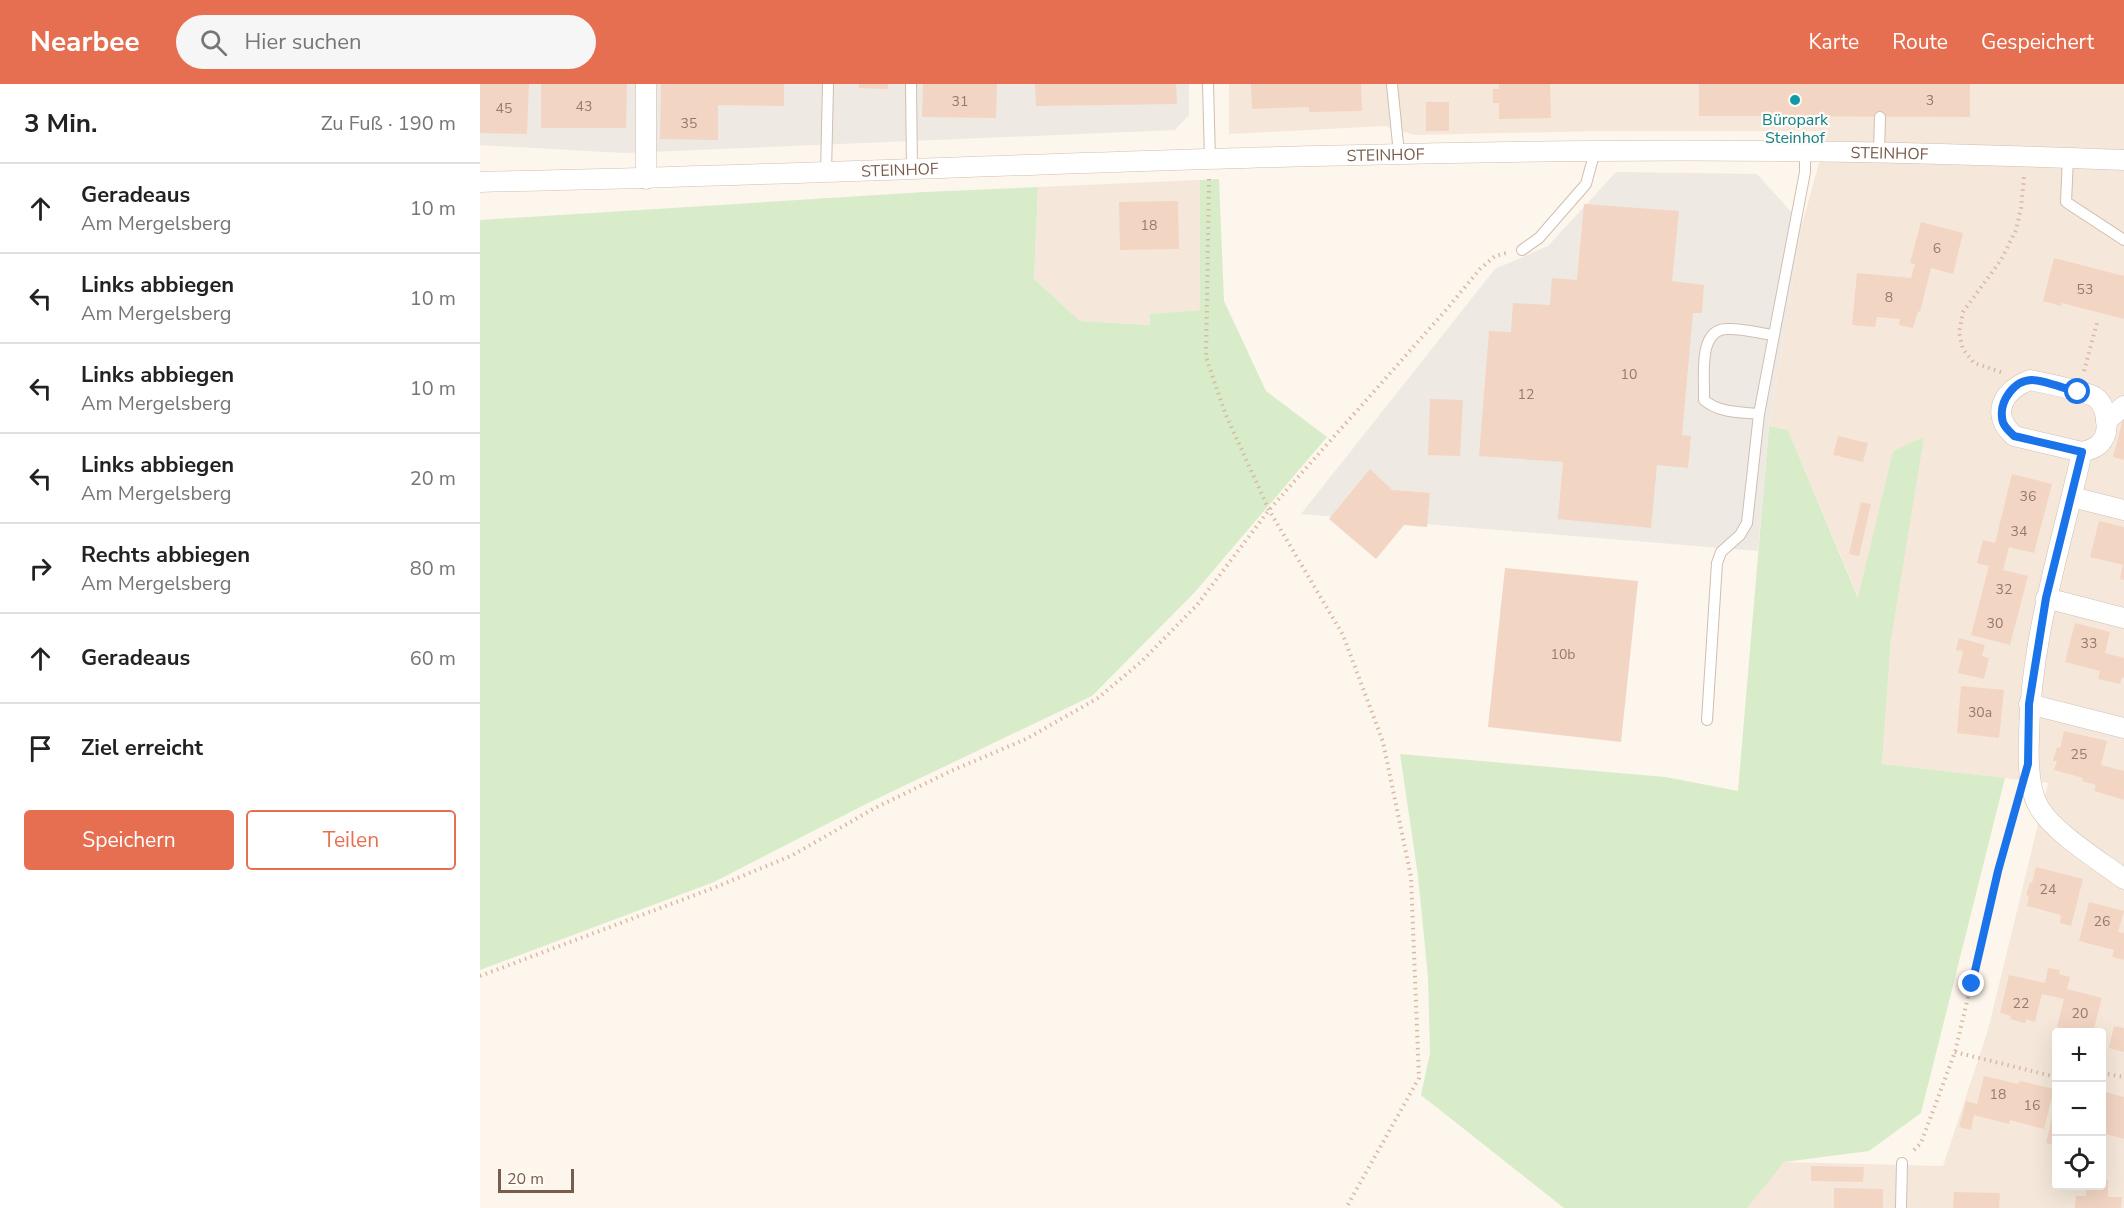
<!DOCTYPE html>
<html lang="de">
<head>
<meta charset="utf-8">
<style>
	:root { --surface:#fff; --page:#f6f6f6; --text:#222; --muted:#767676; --line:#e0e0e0; --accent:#e76f51 }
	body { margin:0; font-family:"Nunito Sans",sans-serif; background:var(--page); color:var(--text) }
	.controls { position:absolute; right:18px; bottom:18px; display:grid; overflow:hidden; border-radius:6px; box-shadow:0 6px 24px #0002 }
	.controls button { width:54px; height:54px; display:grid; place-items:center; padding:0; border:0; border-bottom:2px solid var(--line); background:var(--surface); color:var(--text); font:30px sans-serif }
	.scale { position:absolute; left:18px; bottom:15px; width:76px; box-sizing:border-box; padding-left:6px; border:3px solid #7a5c4d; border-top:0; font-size:16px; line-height:21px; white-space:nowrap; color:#7a5c4d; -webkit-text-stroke:4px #fffaf3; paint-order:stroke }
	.stop { position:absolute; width:18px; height:18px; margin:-14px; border:4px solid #1a73e8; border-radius:50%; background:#fff }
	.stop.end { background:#1a73e8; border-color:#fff; box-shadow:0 2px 6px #0008 }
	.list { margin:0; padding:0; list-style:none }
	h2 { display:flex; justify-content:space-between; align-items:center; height:78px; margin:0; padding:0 24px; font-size:26px }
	h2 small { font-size:20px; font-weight:400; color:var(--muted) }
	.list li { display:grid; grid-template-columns:39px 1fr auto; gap:18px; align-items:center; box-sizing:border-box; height:90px; padding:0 24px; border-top:2px solid var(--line) }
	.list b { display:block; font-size:22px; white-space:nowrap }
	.list p { margin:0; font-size:20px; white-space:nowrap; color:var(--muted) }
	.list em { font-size:20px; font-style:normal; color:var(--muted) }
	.actions { display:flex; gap:12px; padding:18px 24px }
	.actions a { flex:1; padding:14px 0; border:2px solid var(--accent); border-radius:6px; text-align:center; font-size:21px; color:var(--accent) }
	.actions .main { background:var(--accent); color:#fff }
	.icon { flex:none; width:33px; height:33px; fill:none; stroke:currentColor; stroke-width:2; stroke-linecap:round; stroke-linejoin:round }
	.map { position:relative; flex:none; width:1644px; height:1124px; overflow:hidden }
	header { display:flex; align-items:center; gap:36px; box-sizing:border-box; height:84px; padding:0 30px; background:var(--accent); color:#fff }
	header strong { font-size:28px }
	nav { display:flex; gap:33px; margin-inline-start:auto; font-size:21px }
	.search { width:420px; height:54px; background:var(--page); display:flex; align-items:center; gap:15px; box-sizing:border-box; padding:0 21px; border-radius:33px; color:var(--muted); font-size:22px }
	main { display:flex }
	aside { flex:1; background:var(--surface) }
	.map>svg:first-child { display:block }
	.residential { fill:#f5e8da; fill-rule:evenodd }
	.industrial { fill:#efe9e4 }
	.green { fill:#d8ecc9 }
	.building { fill:#f3d5c3 }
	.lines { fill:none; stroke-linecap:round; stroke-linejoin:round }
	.service-casing { stroke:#d1beb0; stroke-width:12 }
	.minor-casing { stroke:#d1beb0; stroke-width:21 }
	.path { stroke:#d9b8a5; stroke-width:4; stroke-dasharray:1.5 4.5; stroke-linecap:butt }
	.service { stroke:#fff; stroke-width:10 }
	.minor { stroke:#fff; stroke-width:20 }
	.route { stroke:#1a73e8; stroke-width:8 }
	.culture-dot { fill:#0f9aa8; stroke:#fffaf3; stroke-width:2 }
	.labels { text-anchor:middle; stroke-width:4.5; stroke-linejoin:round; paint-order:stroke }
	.number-label { font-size:14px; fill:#987a6a }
	.culture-label { font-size:16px; fill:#0d838f; stroke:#fffaf3 }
	.street-label { font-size:16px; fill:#7a5c4d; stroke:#fffaf3 }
</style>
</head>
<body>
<header>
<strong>Nearbee</strong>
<div class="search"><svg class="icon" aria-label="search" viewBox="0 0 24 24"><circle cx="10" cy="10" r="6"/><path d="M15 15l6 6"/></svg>Hier suchen</div>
<nav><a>Karte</a><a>Route</a><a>Gespeichert</a></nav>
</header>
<main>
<aside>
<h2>3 Min.<small>Zu Fuß · 190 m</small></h2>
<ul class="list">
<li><svg class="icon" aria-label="ahead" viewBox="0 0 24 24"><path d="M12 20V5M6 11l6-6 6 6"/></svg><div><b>Geradeaus</b><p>Am Mergelsberg</p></div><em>10 m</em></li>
<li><svg class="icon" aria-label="left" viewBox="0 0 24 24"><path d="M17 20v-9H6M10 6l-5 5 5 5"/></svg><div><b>Links abbiegen</b><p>Am Mergelsberg</p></div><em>10 m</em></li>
<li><svg class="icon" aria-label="left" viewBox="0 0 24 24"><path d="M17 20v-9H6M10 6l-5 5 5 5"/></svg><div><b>Links abbiegen</b><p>Am Mergelsberg</p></div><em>10 m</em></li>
<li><svg class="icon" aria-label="left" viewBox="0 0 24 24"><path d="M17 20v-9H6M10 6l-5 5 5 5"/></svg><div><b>Links abbiegen</b><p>Am Mergelsberg</p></div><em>20 m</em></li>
<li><svg class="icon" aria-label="right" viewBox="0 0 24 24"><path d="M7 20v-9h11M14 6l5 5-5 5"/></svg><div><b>Rechts abbiegen</b><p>Am Mergelsberg</p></div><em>80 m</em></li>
<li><svg class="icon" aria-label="ahead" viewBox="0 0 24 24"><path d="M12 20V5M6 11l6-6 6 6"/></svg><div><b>Geradeaus</b></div><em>60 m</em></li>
<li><svg class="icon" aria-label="arrive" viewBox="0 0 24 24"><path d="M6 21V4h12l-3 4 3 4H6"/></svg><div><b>Ziel erreicht</b></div></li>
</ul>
<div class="actions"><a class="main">Speichern</a><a>Teilen</a></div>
</aside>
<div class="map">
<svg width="1644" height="1124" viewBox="0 0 1644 1124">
	<rect width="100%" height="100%" fill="#fdf6ec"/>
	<g class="residential">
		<path d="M749 0H1644V1124H1267V1121L1304 1078 1463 1082 1508 946 1568 699 1402 680 1411 555 1413 367 1379 515 1308 346 1289 342 1322 140 1348 47H1121L934 51 905 42 749 50ZM1576 948H1622V1102H1576Z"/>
		<polygon points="720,96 720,226 671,230 671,241 600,237 554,195 558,103"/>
	</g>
	<g class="industrial">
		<polygon points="0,0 709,0 709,31 695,46 144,69 0,61"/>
		<polygon points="1136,88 1277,90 1322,140 1289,342 1278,467 821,430 1015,185 1068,162"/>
	</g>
	<g class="green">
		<polygon points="739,95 744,217 786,307 847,353 715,508 612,612 386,720 234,798 0,886 0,136 445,108 558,103 554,195 600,237 670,241 670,230 720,226 720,96"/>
		<polygon points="1289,342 1308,346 1378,514 1413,367 1444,353 1411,555 1402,680 1525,694 1441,1029 1389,1067 1304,1078 1267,1124 1084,1124 941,1011 950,969 948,893 938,792 920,670 1185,693 1258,707"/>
	</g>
	<g class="building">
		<polygon points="0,0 49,0 47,50 0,49"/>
		<polygon points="61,0 147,0 146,44 61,44"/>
		<polygon points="181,0 304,0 304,22 238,21 238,56 180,55"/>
		<polygon points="379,0 408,0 408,5 379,4"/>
		<polygon points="443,0 517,0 516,34 442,33"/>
		<polygon points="555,0 696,0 697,20 556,22"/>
		<polygon points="771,0 881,0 882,27 829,28 829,23 772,25"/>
		<polygon points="1019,0 1070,0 1071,34 1019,35 1019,19 1013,19 1013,5 1019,5"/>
		<polygon points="1219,0 1490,0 1490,33 1219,32"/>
		<rect x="946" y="18" width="23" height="29"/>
		<polygon points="698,117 699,165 640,166 639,118"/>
		<polygon points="1104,120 1199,127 1192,197 1224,201 1222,229 1213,229 1202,351 1211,352 1208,384 1177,381 1171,444 1078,435 1083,378 999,372 1009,247 1031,248 1033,219 1070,221 1072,194 1097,196"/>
		<polygon points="1441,138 1483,149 1473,190 1451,184 1440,228 1438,227 1433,244 1419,241 1420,235 1397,233 1395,243 1372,241 1377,189 1431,194 1435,180 1430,179"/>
		<polygon points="1574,174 1644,192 1644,235 1582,219 1581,222 1563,217"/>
		<polygon points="950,315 983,316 980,372 948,371"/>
		<polygon points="1643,335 1644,335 1644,376 1633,373"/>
		<polygon points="1358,352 1388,359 1383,378 1353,371"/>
		<polygon points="890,385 912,406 950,409 947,443 924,441 896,475 849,435"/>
		<polygon points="1532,390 1572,400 1554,469 1529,463 1523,486 1548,492 1530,561 1491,551 1509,482 1497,479 1500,467 1503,456 1515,459"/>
		<polygon points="1381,418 1391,420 1379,472 1369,470"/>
		<polygon points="1619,437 1644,443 1644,496 1640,495 1643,481 1610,473"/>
		<polygon points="1025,484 1158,497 1141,658 1008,643"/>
		<polygon points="1595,539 1630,548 1625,569 1644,574 1644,594 1642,593 1640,600 1618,595 1620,587 1585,578"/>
		<polygon points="1479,554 1505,561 1502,572 1509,574 1504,595 1478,589 1483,567 1476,566"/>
		<polygon points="1481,602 1524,606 1519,654 1477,649"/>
		<polygon points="1584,647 1627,657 1621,681 1644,687 1644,716 1614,707 1616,701 1602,697 1603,694 1574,686 1577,677 1573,677 1577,663 1580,664"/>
		<polygon points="1556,783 1603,795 1591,842 1580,839 1581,831 1547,822 1549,812 1546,811 1550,798 1552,799"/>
		<polygon points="1609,818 1644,827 1638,848 1644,849 1644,876 1632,873 1634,866 1599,857"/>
		<polygon points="1568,884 1580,886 1579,890 1590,893 1587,905 1622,914 1613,948 1586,948 1586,946 1577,943 1584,915 1562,910 1555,938 1546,935 1545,939 1530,935 1531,932 1520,929 1529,891 1565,899"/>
		<polygon points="1634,942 1644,944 1644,968 1629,964"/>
		<polygon points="1504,992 1538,1000 1540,997 1574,1005 1564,1045 1530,1036 1529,1040 1494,1031 1491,1046 1479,1043 1486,1017 1497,1020"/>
		<polygon points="1622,1007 1644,1013 1644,1055 1622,1049"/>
		<polygon points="1572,1033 1576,1034 1576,1062 1566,1059"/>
		<polygon points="1331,1082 1384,1083 1383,1098 1331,1097"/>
		<polygon points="1622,1096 1628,1096 1628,1113 1642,1113 1641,1124 1595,1124 1596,1112 1606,1112 1606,1102 1622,1102"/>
		<polygon points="1354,1104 1403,1105 1403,1124 1354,1124"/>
		<polygon points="1474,1108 1520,1109 1519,1124 1473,1124"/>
	</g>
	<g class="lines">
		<defs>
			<g id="service">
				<polyline points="431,0 432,86"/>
				<polyline points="728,0 730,76"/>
				<polyline points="912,0 919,70"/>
				<polyline points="1399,69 1400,33"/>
				<polyline points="1588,74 1586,118 1644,156"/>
				<polyline points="346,89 348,0"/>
				<polyline points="1042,166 1059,154 1106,100 1115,67"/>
				<path d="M1279 330C1260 328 1239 329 1224 316 1225 295 1217 245 1247 245 1262 244 1278 249 1293 251"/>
				<polyline points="1227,636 1237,479 1241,468 1260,451 1267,439 1279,330 1325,88 1325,68"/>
				<polyline points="1421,1124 1422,1079"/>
			</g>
			<g id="minor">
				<polyline points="166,95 166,0"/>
				<path id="s1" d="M0 98C372 90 743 70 1115 67 1291 65 1468 69 1644 76"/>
				<path d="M1550 296C1564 299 1605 307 1615 313 1625 320 1628 337 1626 348 1623 361 1614 365 1602 368L1534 352C1509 329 1524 306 1550 296Z"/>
				<polyline points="1626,337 1644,322"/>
				<path d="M1602 368C1581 463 1550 556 1549 654 1548 677 1548 706 1560 725 1576 750 1620 777 1644 795"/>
				<polyline points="1592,413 1644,426"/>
				<polyline points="1566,514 1644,534"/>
				<polyline points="1549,620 1644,644"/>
			</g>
		</defs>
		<use href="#service" class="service-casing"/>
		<use href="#minor" class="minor-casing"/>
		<g class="path">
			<polyline points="729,95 726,273 745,329 789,426 863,551 903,658 931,793 939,994 866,1124"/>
			<polyline points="1604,287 1617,239"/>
			<polyline points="1521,288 1494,279 1483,265 1479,249 1483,228 1521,176 1536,146 1541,124 1544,93"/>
			<polyline points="0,892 236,803 313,771 393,725 471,687 546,655 618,614 662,577 717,521 789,426 966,226 1000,185 1015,172 1026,169"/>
			<polyline points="1475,968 1576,993"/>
			<polyline points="1622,989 1644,993"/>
			<polyline points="1434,1066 1441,1059 1475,968 1518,787 1535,727"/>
		</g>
		<use href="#service" class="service"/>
		<use href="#minor" class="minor"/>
	</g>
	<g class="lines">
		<path class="route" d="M1492 900 1518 787 1548 680 1549 620 1566 514 1602 368 1534 352C1528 346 1522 341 1522 333 1520 317 1534 296 1552 296 1564 296 1585 305 1598 308"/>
	</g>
	<circle class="culture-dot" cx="1315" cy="16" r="6"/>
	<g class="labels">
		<g class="number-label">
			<text x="1450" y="21">3</text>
			<text x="480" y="22">31</text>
			<text x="104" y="27">43</text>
			<text x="24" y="29">45</text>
			<text x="209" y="44">35</text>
			<text x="669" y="146">18</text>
			<text x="1457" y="169">6</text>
			<text x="1605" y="210">53</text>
			<text x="1409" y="218">8</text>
			<text x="1149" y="295">10</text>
			<text x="1046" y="315">12</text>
			<text x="1548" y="417">36</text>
			<text x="1539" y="452">34</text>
			<text x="1524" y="510">32</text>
			<text x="1515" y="544">30</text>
			<text x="1609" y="564">33</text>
			<text x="1083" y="575">10b</text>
			<text x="1500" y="633">30a</text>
			<text x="1599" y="675">25</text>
			<text x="1568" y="810">24</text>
			<text x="1622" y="842">26</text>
			<text x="1541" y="924">22</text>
			<text x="1600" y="934">20</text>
			<text x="1518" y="1015">18</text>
			<text x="1552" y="1026">16</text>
		</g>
		<g class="culture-label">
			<text x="1315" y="41">Büropark<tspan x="1315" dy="18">Steinhof</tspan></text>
		</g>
		<g class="street-label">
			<text dy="6" stroke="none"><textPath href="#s1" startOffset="1410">STEINHOF</textPath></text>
			<text dy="6" stroke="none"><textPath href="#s1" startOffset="906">STEINHOF</textPath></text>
			<text dy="6" stroke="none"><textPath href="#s1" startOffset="420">STEINHOF</textPath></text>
		</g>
	</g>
</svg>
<div class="controls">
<button>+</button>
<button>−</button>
<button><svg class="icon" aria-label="locate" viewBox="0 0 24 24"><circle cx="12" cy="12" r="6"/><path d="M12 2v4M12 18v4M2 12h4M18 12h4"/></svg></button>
</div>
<div class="scale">20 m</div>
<div class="stop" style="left:1598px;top:308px"></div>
<div class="stop end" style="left:1492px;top:900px"></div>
</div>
</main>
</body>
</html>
